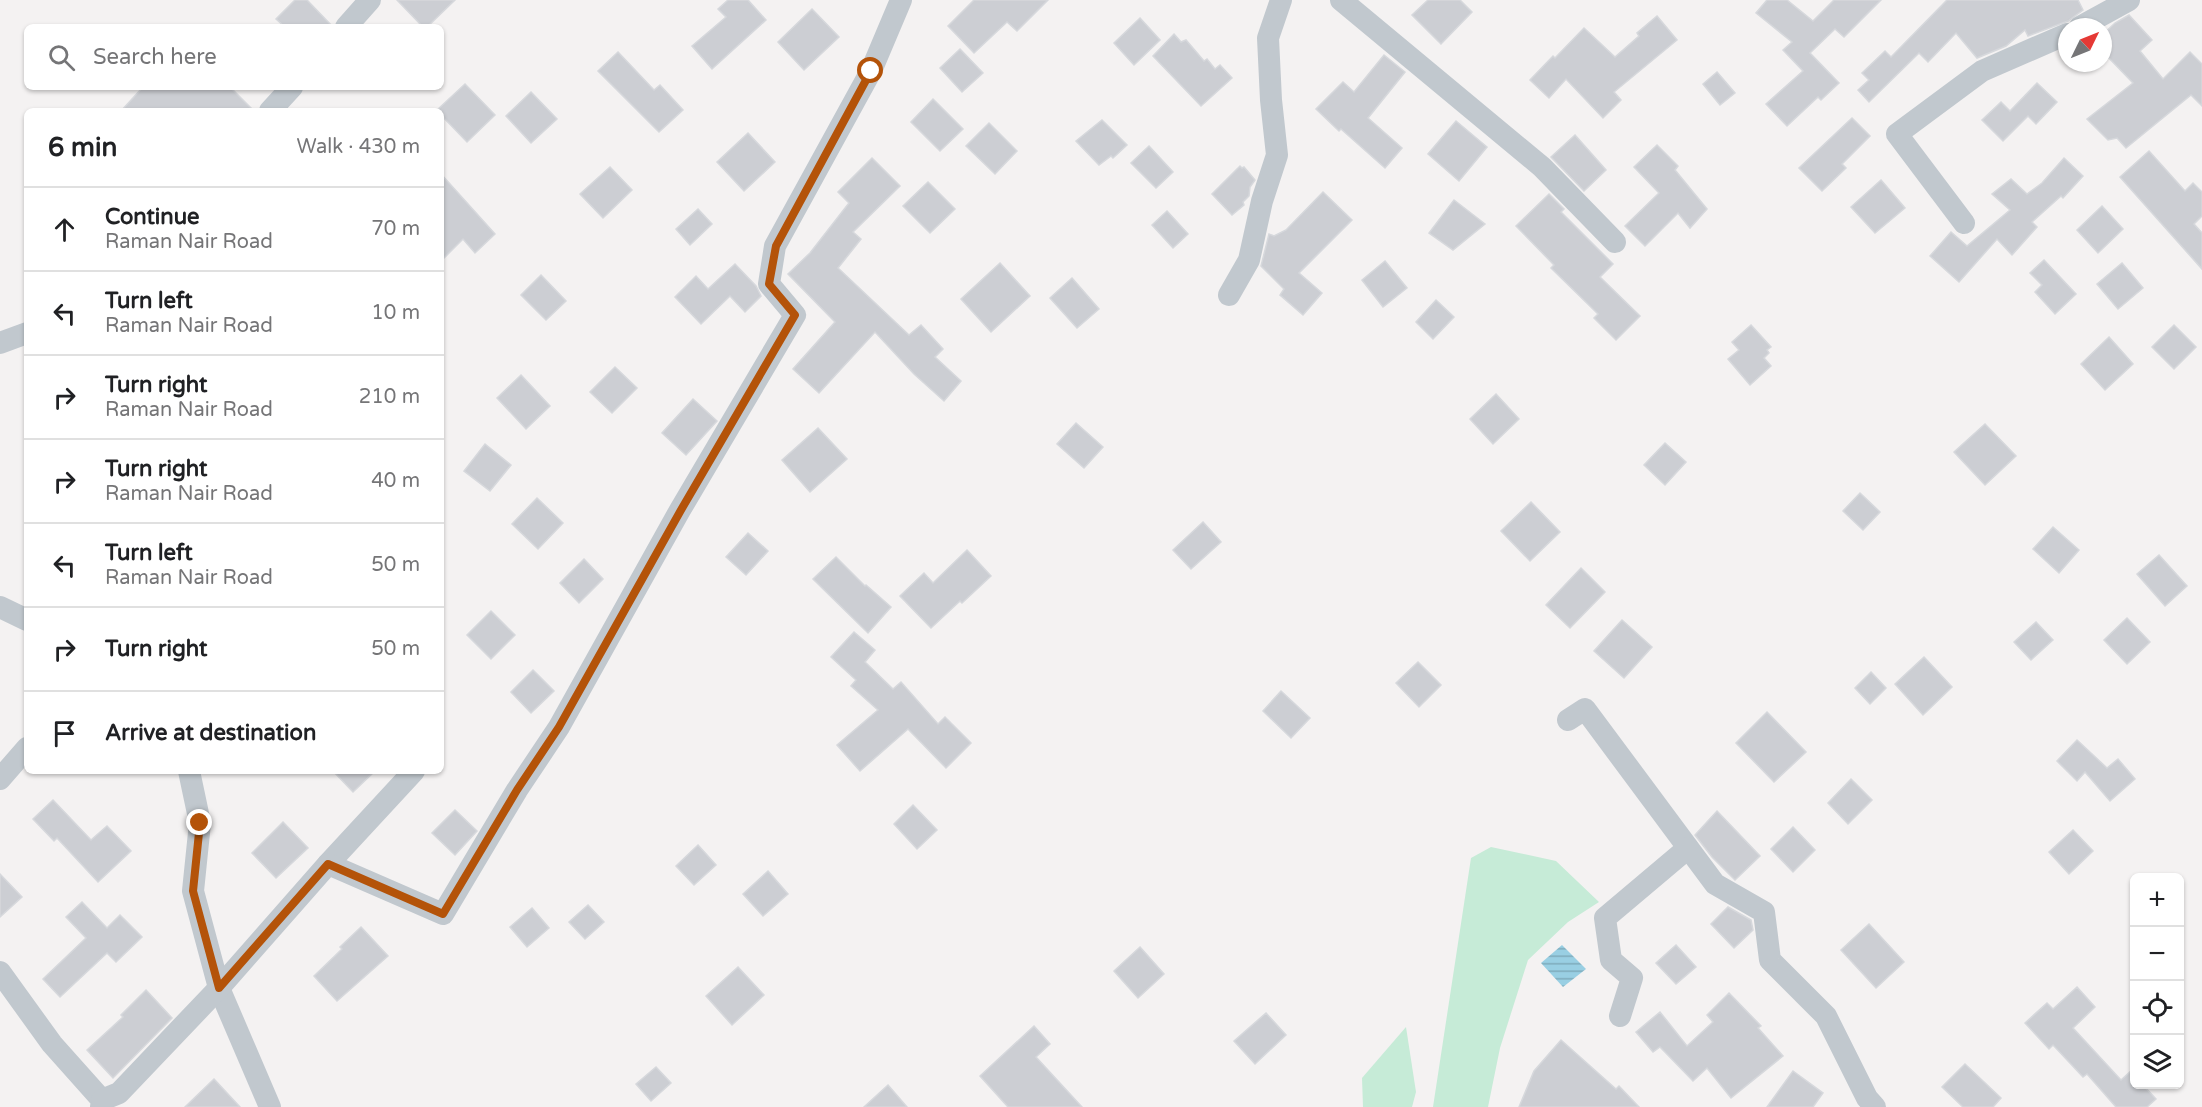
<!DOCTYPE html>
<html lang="en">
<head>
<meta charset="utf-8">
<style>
	:root { --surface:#fff; --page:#f6f6f6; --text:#202124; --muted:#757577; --line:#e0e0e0 }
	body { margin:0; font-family:"Varela Round",sans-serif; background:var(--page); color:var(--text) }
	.controls { position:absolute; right:18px; bottom:18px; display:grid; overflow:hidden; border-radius:9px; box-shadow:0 2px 4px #0004 }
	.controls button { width:54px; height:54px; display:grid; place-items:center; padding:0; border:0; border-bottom:2px solid var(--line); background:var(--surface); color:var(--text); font:30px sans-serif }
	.compass { position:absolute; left:2058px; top:18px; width:54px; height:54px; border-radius:50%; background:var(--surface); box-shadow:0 2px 4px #0004; rotate:47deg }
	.stop { position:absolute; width:18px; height:18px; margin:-14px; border:4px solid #b45309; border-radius:50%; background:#fff }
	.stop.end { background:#b45309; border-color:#fff; box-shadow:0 2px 6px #0008 }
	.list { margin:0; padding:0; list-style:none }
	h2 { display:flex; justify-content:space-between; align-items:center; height:78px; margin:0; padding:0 24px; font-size:26px }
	h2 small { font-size:20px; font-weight:400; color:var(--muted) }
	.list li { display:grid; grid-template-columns:39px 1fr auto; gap:18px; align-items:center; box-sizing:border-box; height:84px; padding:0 24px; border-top:2px solid var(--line) }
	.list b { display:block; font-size:22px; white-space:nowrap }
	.list p { margin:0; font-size:20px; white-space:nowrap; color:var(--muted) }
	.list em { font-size:20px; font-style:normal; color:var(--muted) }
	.icon { flex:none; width:33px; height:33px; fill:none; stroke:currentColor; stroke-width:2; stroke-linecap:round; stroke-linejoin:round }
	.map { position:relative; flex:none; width:2202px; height:1107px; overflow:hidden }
	.search { position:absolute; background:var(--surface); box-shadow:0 2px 4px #0004; left:24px; top:24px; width:420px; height:66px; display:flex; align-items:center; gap:15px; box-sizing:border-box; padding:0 21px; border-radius:9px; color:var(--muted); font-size:22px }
	.panel { position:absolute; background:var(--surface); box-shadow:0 2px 4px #0004; left:24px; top:108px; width:420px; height:666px; border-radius:9px }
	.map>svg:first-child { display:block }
	.grass { fill:#c6ebd7 }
	.water { fill:url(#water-rules) }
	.building { fill:#ccced3; stroke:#d6d8dc; stroke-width:1.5 }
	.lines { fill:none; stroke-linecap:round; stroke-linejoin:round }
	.minor { stroke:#c1c8ce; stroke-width:22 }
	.route { stroke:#b45309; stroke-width:8 }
</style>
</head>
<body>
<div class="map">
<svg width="2202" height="1107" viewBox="0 0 2202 1107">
	<defs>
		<pattern id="water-rules" width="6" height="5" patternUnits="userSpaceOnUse" patternTransform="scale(1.5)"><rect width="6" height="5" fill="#99cfe3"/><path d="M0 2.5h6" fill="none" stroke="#7fabbb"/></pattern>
	</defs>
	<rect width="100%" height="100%" fill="#f4f2f2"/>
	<g class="grass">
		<polygon points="1491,847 1556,861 1599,902 1568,922 1528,960 1500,1048 1488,1107 1433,1107 1471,858"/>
		<polygon points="1406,1027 1416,1092 1412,1107 1363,1107 1362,1078"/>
	</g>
	<polygon class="water" points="1562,945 1586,969 1563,987 1541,963"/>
	<g class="building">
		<polygon points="295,0 307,0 333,27 285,27 276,19"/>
		<polygon points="397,0 455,0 427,27 423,27"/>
		<polygon points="728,0 748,0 766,20 712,69 692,46 726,17 718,9"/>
		<polygon points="974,0 1048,0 1017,31 1007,22 974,53 948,26"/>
		<polygon points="1428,0 1460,0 1472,12 1441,44 1412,15"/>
		<polygon points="1767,0 1787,0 1813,21 1834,0 1881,0 1844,37 1835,29 1810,53 1839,83 1821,100 1818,97 1787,126 1766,104 1803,71 1783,50 1792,42 1756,13"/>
		<polygon points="1947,0 2078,0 2083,10 2068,21 2028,36 2025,30 2006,46 1977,58 1956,33 1928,62 1919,53 1869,102 1858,90 1869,80 1862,73 1885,51 1891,57"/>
		<polygon points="812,9 839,37 804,70 778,42"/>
		<polygon points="2129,15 2152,40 2140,51 2163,79 2190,52 2202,64 2202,106 2191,95 2126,148 2117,138 2108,140 2087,119 2133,83 2103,52 2103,34 2115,23"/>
		<polygon points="1657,16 1677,40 1614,92 1621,100 1603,118 1566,79 1549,98 1530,80 1553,56 1555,58 1584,28 1615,57 1639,36 1637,33"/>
		<polygon points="1140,18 1160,40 1134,65 1114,43"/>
		<polygon points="1174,34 1181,42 1186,40 1204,61 1207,59 1215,69 1220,65 1232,78 1201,106 1153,56"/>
		<polygon points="960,49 983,73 962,92 940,68"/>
		<polygon points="618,52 654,90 660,85 683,110 659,132 598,71"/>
		<polygon points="1384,55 1405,72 1368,118 1402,148 1385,168 1341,129 1339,131 1316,109 1343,82 1354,92"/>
		<polygon points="1717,72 1735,93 1720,105 1703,84"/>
		<polygon points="2037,83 2057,102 2036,124 2028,116 2003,141 1982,120 2001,102 2010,111"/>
		<polygon points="465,84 495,115 467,142 441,115 441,111 437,110"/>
		<polygon points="143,87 230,87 254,111 121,111"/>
		<polygon points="531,92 557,119 531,143 506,116"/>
		<polygon points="933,99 963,129 940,151 911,122"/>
		<polygon points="1852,118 1870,136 1842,164 1846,168 1822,191 1799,168"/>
		<polygon points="1102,120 1127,145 1113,158 1111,156 1099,165 1076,141"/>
		<polygon points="1456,121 1487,147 1459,181 1428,154"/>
		<polygon points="989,123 1017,151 995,174 966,146"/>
		<polygon points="748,133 775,162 744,191 717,162"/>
		<polygon points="1575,135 1606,170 1584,191 1551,157"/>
		<polygon points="1657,145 1678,166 1675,170 1707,209 1690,228 1678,213 1645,246 1625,226 1659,193 1634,167"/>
		<polygon points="1149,146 1173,172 1156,188 1131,163"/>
		<polygon points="2149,151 2185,191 2193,183 2202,192 2202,216 2194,224 2202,233 2202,269 2120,177"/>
		<polygon points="872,158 900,186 853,232 861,239 838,268 909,335 921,325 943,349 935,357 961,381 944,401 914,374 875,332 819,393 793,369 835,322 788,274 810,253 849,203 838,192"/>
		<polygon points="2064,158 2083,176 2063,198 2061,196 2032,222 2037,227 2012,255 1997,239 1959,282 1930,256 1951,232 1967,246 2010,210 1992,194 2011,179 2027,194 2042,183"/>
		<polygon points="1240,166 1242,168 1244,167 1255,180 1250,187 1249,196 1243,202 1244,205 1232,215 1212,194"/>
		<polygon points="610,167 632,190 603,218 580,194"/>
		<polygon points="441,174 495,234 475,253 463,239 441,261"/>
		<polygon points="1881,180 1905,208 1875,233 1851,207"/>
		<polygon points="928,182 955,209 930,233 903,206"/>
		<polygon points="1323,192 1352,220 1299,273 1322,293 1303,315 1280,295 1284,289 1261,266 1269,234 1274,236 1286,230"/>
		<polygon points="1549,194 1564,209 1561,212 1613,264 1600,277 1640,316 1616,340 1594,318 1598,314 1551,268 1554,265 1516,226"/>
		<polygon points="1454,200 1485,224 1453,250 1429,233"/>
		<polygon points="2102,206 2123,229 2098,253 2077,230"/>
		<polygon points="698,209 712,224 690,245 676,229"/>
		<polygon points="1167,211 1188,234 1173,248 1152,225"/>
		<polygon points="2044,260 2076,294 2055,314 2035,292 2042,285 2030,273"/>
		<polygon points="1385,261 1407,288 1383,307 1362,280"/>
		<polygon points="1000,263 1030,296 991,332 961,299"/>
		<polygon points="2122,263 2143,288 2118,309 2097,284"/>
		<polygon points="735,264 756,286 761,296 745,312 730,296 701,324 675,297 696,276 708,289"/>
		<polygon points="541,275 566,301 546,320 521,295"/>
		<polygon points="1072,278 1099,309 1077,328 1050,298"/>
		<polygon points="1436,300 1454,317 1433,339 1416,322"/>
		<polygon points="1751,325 1771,347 1767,350 1769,353 1764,358 1771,366 1750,385 1728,359 1739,350 1732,342"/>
		<polygon points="2174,325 2196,347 2174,369 2152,347"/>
		<polygon points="2109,337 2133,364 2105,390 2081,364"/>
		<polygon points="615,367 637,388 612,413 590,392"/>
		<polygon points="521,375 550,406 526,429 497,398"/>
		<polygon points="1496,394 1519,419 1493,444 1470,419"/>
		<polygon points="693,399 717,421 686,455 662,433"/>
		<polygon points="1076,423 1103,447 1084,468 1057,444"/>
		<polygon points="1985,424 2016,456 1985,485 1954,452"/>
		<polygon points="818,428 847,459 810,492 782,460"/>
		<polygon points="1665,443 1686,462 1665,485 1644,465"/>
		<polygon points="485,444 511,465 490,491 464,471"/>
		<polygon points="1860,493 1880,512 1863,530 1843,511"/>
		<polygon points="537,498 563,523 538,549 512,524"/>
		<polygon points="1531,502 1560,532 1530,561 1501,531"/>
		<polygon points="1203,522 1221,542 1191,569 1173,550"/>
		<polygon points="2053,527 2079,550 2059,573 2033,549"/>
		<polygon points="748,533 768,551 746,575 726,557"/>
		<polygon points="967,550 991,576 962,603 960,601 931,628 900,596 924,573 933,583"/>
		<polygon points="2159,555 2187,586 2165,606 2137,574"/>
		<polygon points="836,557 865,586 866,585 891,607 868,633 813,579"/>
		<polygon points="584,559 603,579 579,603 560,583"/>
		<polygon points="1581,568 1605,592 1570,628 1546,605"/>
		<polygon points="491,611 515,635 491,659 467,635"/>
		<polygon points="2127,618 2150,642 2127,664 2104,640"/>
		<polygon points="1622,620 1652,647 1624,678 1594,651"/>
		<polygon points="2036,622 2053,640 2031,660 2014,642"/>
		<polygon points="854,632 875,650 865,662 893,689 901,682 938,724 945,717 971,743 946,768 908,729 860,771 837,745 878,710 851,686 856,680 831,657"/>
		<polygon points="1924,657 1952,687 1923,715 1895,684"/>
		<polygon points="1418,662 1441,685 1419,707 1396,683"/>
		<polygon points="533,670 554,691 531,713 511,692"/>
		<polygon points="1871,672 1886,688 1870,704 1855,688"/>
		<polygon points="1281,691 1310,718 1291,738 1263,711"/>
		<polygon points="1767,712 1806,752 1774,782 1736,743"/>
		<polygon points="2077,740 2107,768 2118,759 2135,779 2110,801 2085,772 2077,781 2057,761"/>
		<polygon points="333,771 375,771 353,792"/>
		<polygon points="1851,779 1872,800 1848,824 1828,803"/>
		<polygon points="53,800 91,840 107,826 131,851 98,882 57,838 54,841 33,819"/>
		<polygon points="913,805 937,830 917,849 894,824"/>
		<polygon points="455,810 477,831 455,855 432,833"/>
		<polygon points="1717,811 1760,856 1735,880 1712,857 1695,835"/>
		<polygon points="283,822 308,848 276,878 252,853"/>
		<polygon points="1793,827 1815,850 1793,872 1771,849"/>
		<polygon points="2073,830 2093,851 2069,874 2049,852"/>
		<polygon points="698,845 716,865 694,885 676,866"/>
		<polygon points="768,871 788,894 763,916 743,894"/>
		<polygon points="0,874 22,897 0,917"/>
		<polygon points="82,902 107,928 120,915 142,937 116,962 107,953 60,997 43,979 86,938 66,917"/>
		<polygon points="588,905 604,922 585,939 569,922"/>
		<polygon points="1728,907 1751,920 1753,930 1734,948 1711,924"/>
		<polygon points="532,908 549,928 527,947 510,927"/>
		<polygon points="1869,924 1904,962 1876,988 1841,950"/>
		<polygon points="361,927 388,956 337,1001 314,976 342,949 340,947"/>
		<polygon points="1676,945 1696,967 1676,984 1656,963"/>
		<polygon points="1140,947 1164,974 1138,998 1114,971"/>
		<polygon points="738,967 764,995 732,1025 706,996"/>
		<polygon points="2077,987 2095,1007 2073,1028 2121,1080 2131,1071 2134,1076 2134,1084 2142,1084 2156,1099 2147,1107 2116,1107 2087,1074 2083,1077 2053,1045 2049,1049 2025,1023 2047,1003 2053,1009"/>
		<polygon points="146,990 172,1018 113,1078 87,1050 123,1017 121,1015"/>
		<polygon points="1729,993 1761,1026 1758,1028 1783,1056 1731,1098 1707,1068 1693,1081 1660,1047 1653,1052 1636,1032 1660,1012 1687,1046 1713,1022 1707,1015"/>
		<polygon points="1266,1013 1286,1035 1255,1064 1234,1041"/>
		<polygon points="1034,1026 1050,1044 1036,1057 1082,1107 1008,1107 980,1076"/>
		<polygon points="1561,1040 1616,1089 1619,1086 1639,1107 1519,1107 1534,1071"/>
		<polygon points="1965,1064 2001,1098 1993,1107 1963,1107 1942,1087"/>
		<polygon points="656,1067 671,1083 651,1101 636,1084"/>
		<polygon points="1793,1071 1823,1093 1813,1107 1767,1107"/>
		<polygon points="214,1079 240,1107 185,1107"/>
		<polygon points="888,1085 907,1107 864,1107"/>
	</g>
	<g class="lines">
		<g class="minor">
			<polyline points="1341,0 1542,167 1615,242"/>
			<polyline points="346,27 370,0"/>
			<polyline points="2080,27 2129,0"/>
			<polyline points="270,111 292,87"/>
			<polyline points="1964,223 1897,134 1982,71 2067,34"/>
			<polyline points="1229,295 1249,260 1262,201 1277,155 1271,100 1268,38 1281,0"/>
			<polyline points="0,343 27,333"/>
			<polyline points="0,607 27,620"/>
			<polyline points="1568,720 1585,709 1715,884 1764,912 1770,960 1826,1016 1867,1098 1875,1107"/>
			<polyline points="189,771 200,823 193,891 219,988 270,1107"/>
			<polyline points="0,779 27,748"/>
			<polyline points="328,864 414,771"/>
			<polyline points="0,972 52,1044 102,1100 101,1107"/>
			<polyline points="1620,1016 1632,978 1611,960 1605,918 1688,848"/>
			<polyline points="102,1100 119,1093 219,988 328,864 443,914 517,790 559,727 680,510 795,315 769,284 775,246 871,71 901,0"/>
		</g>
	</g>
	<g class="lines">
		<polyline class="route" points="200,823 193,891 219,988 328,864 443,914 517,790 559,727 681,510 795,315 769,284 776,246 871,71"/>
	</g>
</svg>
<div class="controls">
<button>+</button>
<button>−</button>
<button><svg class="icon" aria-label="locate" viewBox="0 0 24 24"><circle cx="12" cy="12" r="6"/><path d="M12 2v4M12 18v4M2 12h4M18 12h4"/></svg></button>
<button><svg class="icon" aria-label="layers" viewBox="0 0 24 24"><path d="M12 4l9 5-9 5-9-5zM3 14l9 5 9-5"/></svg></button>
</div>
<svg class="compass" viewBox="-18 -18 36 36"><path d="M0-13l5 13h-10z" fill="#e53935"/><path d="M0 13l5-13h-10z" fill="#757577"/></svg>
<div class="stop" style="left:871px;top:71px"></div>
<div class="stop end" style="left:200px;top:823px"></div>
<div class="search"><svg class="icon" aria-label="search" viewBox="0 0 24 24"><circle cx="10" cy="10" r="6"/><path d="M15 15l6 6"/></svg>Search here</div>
<section class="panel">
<h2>6 min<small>Walk · 430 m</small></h2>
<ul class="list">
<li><svg class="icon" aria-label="ahead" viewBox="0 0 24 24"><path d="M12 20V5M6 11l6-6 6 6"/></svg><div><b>Continue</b><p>Raman Nair Road</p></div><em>70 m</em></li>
<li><svg class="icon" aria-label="left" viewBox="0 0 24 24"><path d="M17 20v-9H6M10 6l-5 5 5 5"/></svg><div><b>Turn left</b><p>Raman Nair Road</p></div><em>10 m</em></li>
<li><svg class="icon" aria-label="right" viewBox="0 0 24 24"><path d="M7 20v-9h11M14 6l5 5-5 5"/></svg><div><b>Turn right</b><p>Raman Nair Road</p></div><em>210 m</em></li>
<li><svg class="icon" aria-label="right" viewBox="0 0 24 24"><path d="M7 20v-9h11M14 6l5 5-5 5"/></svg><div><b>Turn right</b><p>Raman Nair Road</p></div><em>40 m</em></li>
<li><svg class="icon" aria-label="left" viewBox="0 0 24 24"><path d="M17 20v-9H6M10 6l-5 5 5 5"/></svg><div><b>Turn left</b><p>Raman Nair Road</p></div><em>50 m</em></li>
<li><svg class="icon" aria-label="right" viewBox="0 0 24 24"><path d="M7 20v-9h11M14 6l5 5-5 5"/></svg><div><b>Turn right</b></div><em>50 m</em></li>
<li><svg class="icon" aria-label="arrive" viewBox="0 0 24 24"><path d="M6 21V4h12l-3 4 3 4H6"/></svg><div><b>Arrive at destination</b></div></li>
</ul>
</section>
</div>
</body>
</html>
